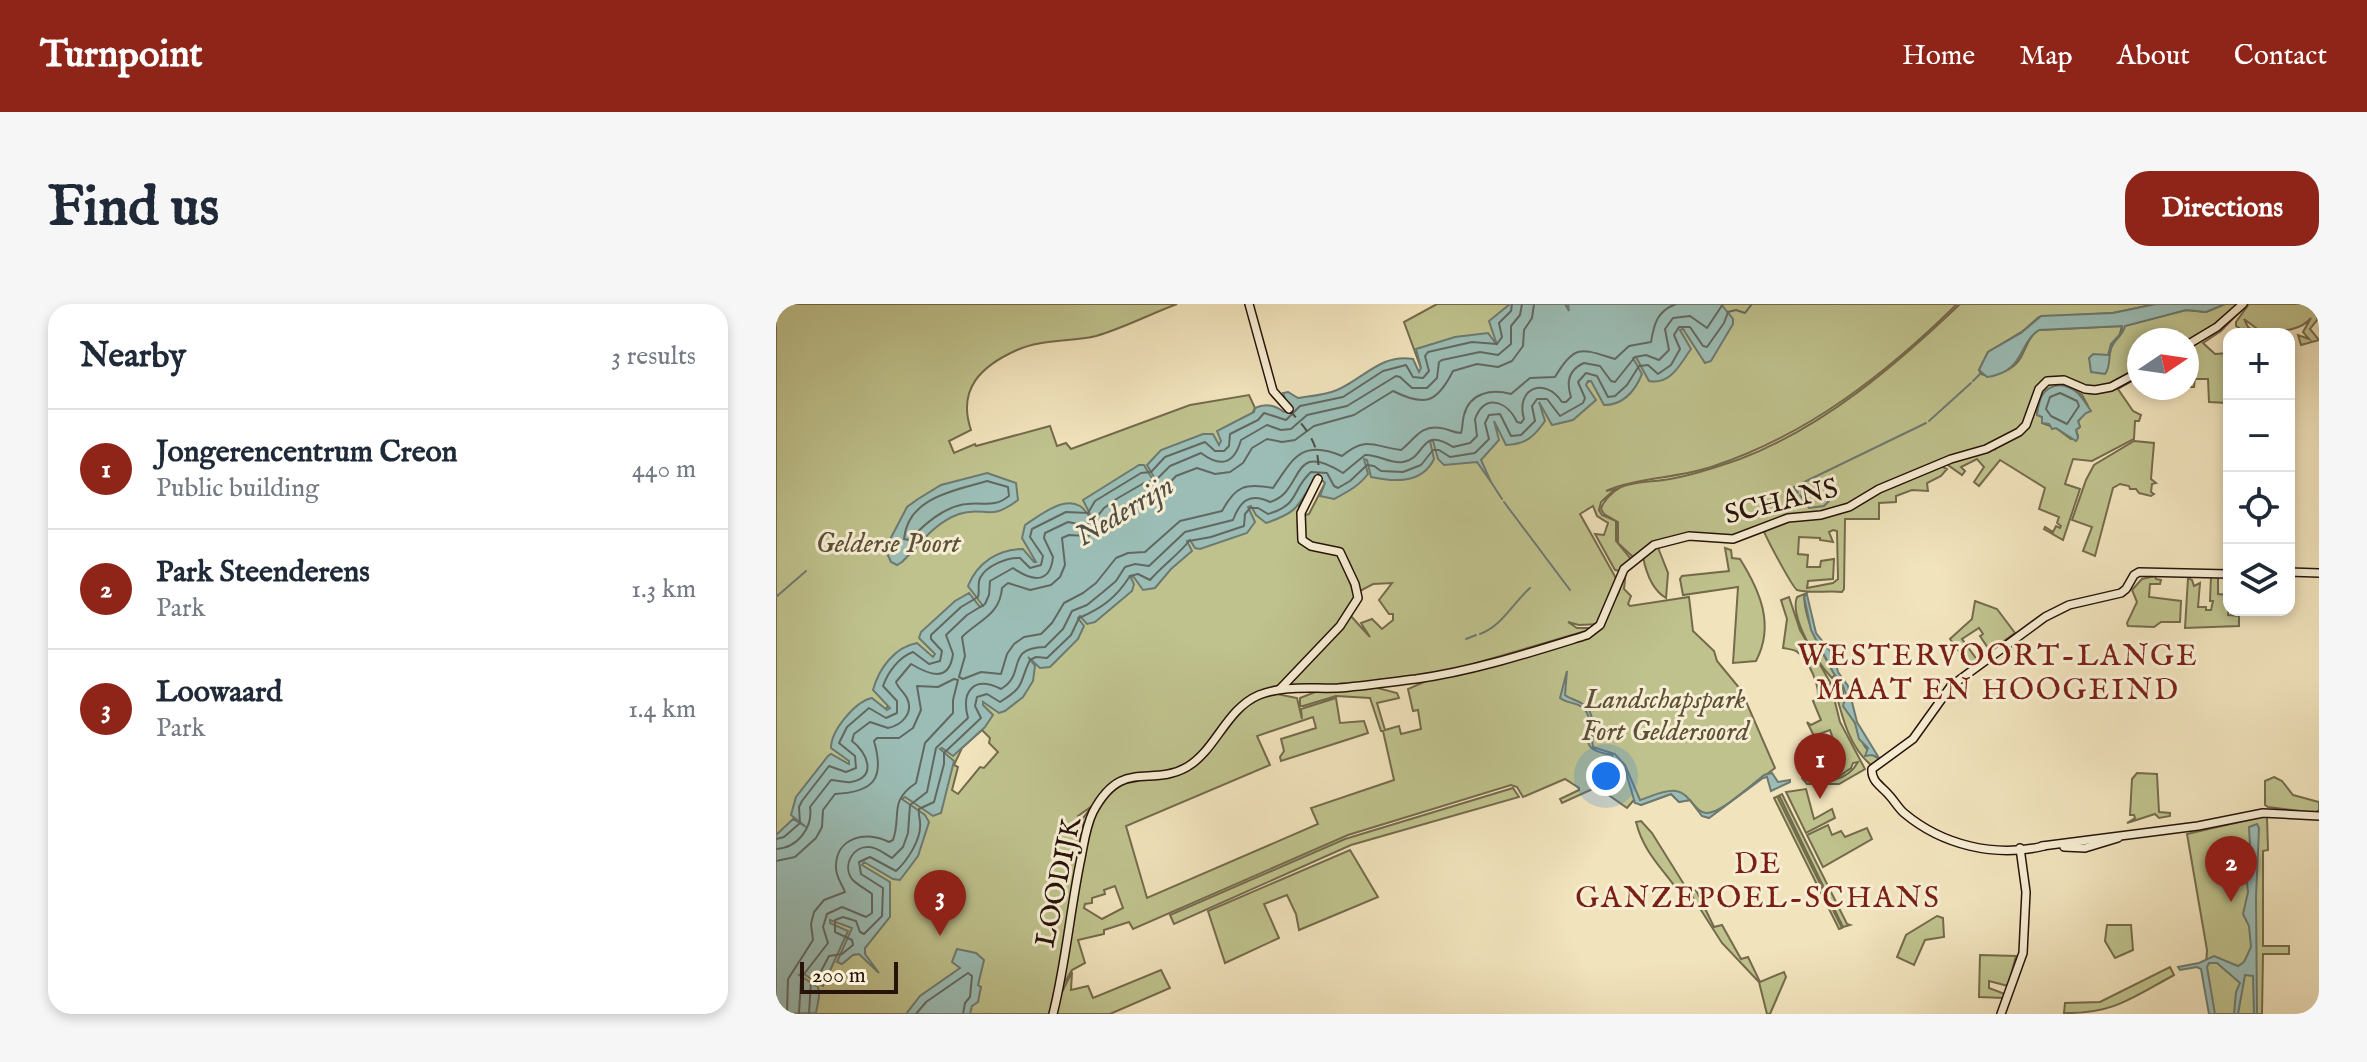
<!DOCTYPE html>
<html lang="en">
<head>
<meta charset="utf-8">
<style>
	:root { --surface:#fff; --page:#f6f6f7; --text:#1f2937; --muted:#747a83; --line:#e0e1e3; --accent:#8f2418 }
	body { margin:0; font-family:"IM FELL English",serif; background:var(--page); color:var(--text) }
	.controls { position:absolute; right:24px; top:24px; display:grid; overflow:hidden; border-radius:16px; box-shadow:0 4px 12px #0003 }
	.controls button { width:72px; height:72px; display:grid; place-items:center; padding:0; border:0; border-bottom:2px solid var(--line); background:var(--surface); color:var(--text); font:40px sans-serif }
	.compass { position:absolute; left:1351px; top:24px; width:72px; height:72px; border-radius:50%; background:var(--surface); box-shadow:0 4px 12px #0003; rotate:77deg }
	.scale { position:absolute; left:24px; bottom:20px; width:98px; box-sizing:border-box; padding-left:8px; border:4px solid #28130a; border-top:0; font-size:22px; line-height:28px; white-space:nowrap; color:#28130a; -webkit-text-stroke:6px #f6edd3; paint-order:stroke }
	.you { position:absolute; left:830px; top:472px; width:28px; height:28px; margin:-20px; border:6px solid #fff; border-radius:50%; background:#1a73e8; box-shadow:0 0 0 12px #1a73e833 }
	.badge { display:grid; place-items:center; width:52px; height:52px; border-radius:50%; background:var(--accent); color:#fff; font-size:26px; font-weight:700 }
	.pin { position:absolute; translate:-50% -66px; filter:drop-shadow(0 2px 4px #0008) }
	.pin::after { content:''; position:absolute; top:42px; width:28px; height:24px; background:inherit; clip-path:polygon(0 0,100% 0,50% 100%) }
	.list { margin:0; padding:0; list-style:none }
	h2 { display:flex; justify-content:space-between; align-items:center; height:104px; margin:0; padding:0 32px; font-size:34px }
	h2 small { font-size:26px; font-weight:400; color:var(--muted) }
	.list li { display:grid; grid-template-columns:52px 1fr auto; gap:24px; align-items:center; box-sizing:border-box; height:120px; padding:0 32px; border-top:2px solid var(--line) }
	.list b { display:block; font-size:30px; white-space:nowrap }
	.list p { margin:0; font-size:26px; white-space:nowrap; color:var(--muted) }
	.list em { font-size:26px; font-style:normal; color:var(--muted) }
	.icon { flex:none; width:44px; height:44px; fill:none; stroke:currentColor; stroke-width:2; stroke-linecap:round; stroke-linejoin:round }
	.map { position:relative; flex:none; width:1543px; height:710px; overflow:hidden; border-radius:24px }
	header { display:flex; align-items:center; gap:48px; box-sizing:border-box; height:112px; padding:0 40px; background:var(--accent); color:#fff }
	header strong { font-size:38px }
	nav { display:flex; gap:44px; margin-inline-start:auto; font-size:28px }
	.intro { display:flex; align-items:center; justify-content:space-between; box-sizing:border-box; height:192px; padding:0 48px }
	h1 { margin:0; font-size:56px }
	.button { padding:20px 36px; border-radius:24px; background:var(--accent); color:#fff; font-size:28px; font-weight:700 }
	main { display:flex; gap:48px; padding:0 48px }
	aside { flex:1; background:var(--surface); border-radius:24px; box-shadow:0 4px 12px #0003 }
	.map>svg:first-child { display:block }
	.green { fill:#bfc28d; stroke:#746a4c; stroke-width:2; fill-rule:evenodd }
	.water { fill:#9bbdb5; stroke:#6d7971; stroke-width:2 }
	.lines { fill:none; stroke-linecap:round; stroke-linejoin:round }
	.shore { stroke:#626860; stroke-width:2 }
	.stream { stroke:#6d7971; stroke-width:2 }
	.ferry { stroke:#504e46; stroke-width:2; stroke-dasharray:10 8; stroke-linecap:butt }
	.secondary-casing { stroke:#28130a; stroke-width:10 }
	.secondary { stroke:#f6edd3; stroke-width:7 }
	.labels { text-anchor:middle; stroke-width:6; stroke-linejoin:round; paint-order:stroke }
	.street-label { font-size:28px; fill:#28130a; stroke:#f6edd3 }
	.park-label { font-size:28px; font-style:italic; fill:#5d5038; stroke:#f6edd3 }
	.water-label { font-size:30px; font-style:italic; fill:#504e46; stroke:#f6edd3 }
	.neighbourhood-label { font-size:30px; letter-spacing:2px; fill:#7a1f14; stroke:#f6edd3 }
</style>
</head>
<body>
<header>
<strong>Turnpoint</strong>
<nav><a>Home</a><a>Map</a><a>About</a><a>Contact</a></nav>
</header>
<div class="intro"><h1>Find us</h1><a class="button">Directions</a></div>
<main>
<aside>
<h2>Nearby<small>3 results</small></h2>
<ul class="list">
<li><span class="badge">1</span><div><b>Jongerencentrum Creon</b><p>Public building</p></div><em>440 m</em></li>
<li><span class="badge">2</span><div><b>Park Steenderens</b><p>Park</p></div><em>1.3 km</em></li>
<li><span class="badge">3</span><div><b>Loowaard</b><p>Park</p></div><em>1.4 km</em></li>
</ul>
</aside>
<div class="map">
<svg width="1543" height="710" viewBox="0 0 1543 710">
	<rect width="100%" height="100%" fill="#f1e3bc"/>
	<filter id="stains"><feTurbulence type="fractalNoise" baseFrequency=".0025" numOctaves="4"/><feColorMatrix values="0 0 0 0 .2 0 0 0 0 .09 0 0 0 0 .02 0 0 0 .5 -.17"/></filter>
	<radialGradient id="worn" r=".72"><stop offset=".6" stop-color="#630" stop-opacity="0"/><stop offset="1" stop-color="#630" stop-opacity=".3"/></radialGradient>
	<g class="green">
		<path d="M0 0H401C374 10 348 24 320 32 296 38 265 35 241 46 205 62 181 85 195 126L173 137 178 149 199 140 200 142 274 122 281 142 290 139 295 145 414 101 473 91 479 104 466 130 317 217 260 258 206 303 112 402 30 523 0 575Z"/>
		<polygon points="661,0 808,0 719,42 646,67 628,18"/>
		<path d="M939 0H1181C1111 69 1032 131 938 162 905 174 858 174 830 187L839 185 825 198 823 206 826 211 840 217V237L855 255 844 267 839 266 819 230 828 231 832 219 821 212 817 202 804 210 841 276 823 320 803 321 792 318 801 324H820L680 365 593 379 512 383 511 378 574 311 594 333 585 319 596 315 606 325 617 316V310H613L603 296 616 279 597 280 582 288 567 250 538 241 528 234 527 212 533 210 549 179 588 155 717 117 812 78 857 53Z"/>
		<path d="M1184 0H1380L1337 9 1263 13 1247 27 1212 48 1203 66 1205 70C1218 75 1239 65 1245 53 1251 42 1253 32 1263 26L1346 22 1343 33 1348 22 1410 6 1430 8 1449 0H1465L1439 23 1411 40V36H1363V67C1348 76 1326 90 1307 83 1293 78 1286 71 1270 77L1259 89 1249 120 1239 129 1219 140 1177 153 1109 182 1076 201 1031 211C1062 217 1079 197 1105 186 1124 177 1144 170 1163 161L1171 165 1165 172 1151 179 1152 187 1136 186 1120 192V198L1103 199V215H1069L1068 285 1066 288C1052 286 1034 290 1021 286 1017 284 990 234 987 225L1026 211C1002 212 984 230 960 233 948 235 935 233 922 232 897 229 877 239 858 254L842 239V218L828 210 825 205C827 197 837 187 845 183 858 177 879 178 894 175 918 171 941 163 964 155 1048 123 1120 61 1184 0ZM1057 226 1061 227 1062 275 1057 279 1031 284 1032 277 1057 275 1058 255 1045 257 1044 263H1031L1032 251 1022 250 1023 233 1044 234V236L1057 238 1053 228Z"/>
		<polygon points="1468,0 1471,0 1445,27 1427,39 1439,50 1453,49 1451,99 1433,98 1432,75 1419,75 1418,83 1411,83 1411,41"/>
		<path d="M1473 0H1543L1541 16 1534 25 1543 36 1525 41 1522 31 1533 35 1527 28 1535 14C1525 26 1507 28 1493 26L1488 30 1468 15 1472 23 1483 30H1477L1468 25V27L1460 22V18Z"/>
		<path d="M1363 69V73L1342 85 1357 107 1365 111 1363 117H1359L1358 135 1316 157 1297 155 1289 180 1304 185 1287 236 1268 225 1269 223 1277 228 1280 222 1284 224 1285 222 1281 219 1283 213 1263 205 1269 184 1224 156 1203 182 1198 178 1208 163 1201 155 1185 163 1189 167 1186 171 1172 161 1173 158 1216 143 1219 145V143L1246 127 1267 82 1281 76 1318 87ZM1295 84 1306 91 1312 102 1302 118 1304 123 1300 126 1302 132 1295 135 1280 124 1266 119 1267 114 1261 110 1262 102Z"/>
		<polygon points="1358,137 1378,139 1375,175 1380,179 1376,180 1375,188 1378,190 1375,192 1363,189 1360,185 1354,185 1353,182 1344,180 1337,184 1319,252 1307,247 1316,223 1296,216 1310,176 1318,161"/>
		<path d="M538 176 523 201 525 235 561 248 580 293 572 311 505 381 475 394 417 457 403 465 354 472 321 496 307 537V514L316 502 302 512 305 545 275 710H0V706C41 636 81 556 128 491 217 369 337 274 470 204 491 193 515 185 538 176ZM206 426 214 434 213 439 222 448 208 464 204 463 182 490 176 486 182 463 178 461 186 444Z"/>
		<path d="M881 241 892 269 890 294C876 286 870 268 867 253Z"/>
		<path d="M949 244 955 246 956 254 964 255C984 287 999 321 980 357L957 359 962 283 907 291 904 275 906 272 953 267Z"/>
		<path d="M850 266 848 285 855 292 852 300 854 302 913 293 917 327 938 347 941 357 965 386 999 464 933 514 926 512 914 496 903 498 895 490 865 501 857 497 851 504 821 483 786 499 784 495 803 486V484L789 475 747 493 741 483 735 481 572 531 357 625 353 618 328 626V630L302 636 309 659 296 666 284 686 295 610 319 506 342 480 412 464 467 403 476 396 496 389 521 394 526 415 525 405 560 394 564 419 588 417 592 429 505 457 504 453 508 447 505 435 540 424 537 413 481 432 494 461 350 522 371 594 542 520 535 504 618 476 607 427H605L594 394 560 392 527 402H524V394L547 385 594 382 621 389 623 394 601 399 609 426 623 422 625 430 645 425 642 406 637 407 632 385 657 374 819 329 842 290ZM339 582 347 604 326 615 308 604 309 600 316 599V594L329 590 328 586Z"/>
		<polygon points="1379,272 1380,275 1385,276 1384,280 1374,280 1373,293 1405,297 1404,318 1385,318 1378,323 1352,322 1351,319 1361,298 1356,286 1366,275"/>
		<polygon points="1435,272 1442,272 1442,290 1453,291 1452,311 1463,312 1463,322 1409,324 1412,274 1416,276 1418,282 1424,279 1422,303 1430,303 1430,306 1435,306 1437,297 1434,297"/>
		<path d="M1031 289 1028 293C1030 322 1045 346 1059 371L1056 374C1042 360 1013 313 1021 293Z"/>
		<path d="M1013 293 1024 326 1054 378 1064 418 1089 465 1063 480H1031L1026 474 1028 472C1043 483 1072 477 1082 458L1077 459 1075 464 1062 473 1054 461 1064 457 1059 446 1049 451 1044 441 1057 435 1054 426 1038 432 1031 418 1035 421 1045 416 1037 397 1041 395C1045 385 1033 354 1020 347 1018 346 1008 344 1007 344L1011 315 1005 296Z"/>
		<polygon points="1199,297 1221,305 1239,329 1214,347 1204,332 1207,330 1203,324 1186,335 1202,357 1194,363 1174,335 1196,315"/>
		<path d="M1060 373C1072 390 1065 388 1069 403 1070 407 1074 410 1076 414 1088 432 1081 442 1103 455L1095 461C1071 441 1065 407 1057 378Z"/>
		<polygon points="1361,469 1381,470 1383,508 1394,509 1394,512 1383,514 1379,510 1351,519 1359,514 1358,511 1354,511 1356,475"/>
		<polygon points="1498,473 1506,477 1517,491 1543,498 1543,506 1538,509 1492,503 1489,501 1489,477"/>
		<polygon points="737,484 743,493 575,541 398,620 394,611 569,535"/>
		<polygon points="1030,485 1038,515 1056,505 1059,514 1030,529 1010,488"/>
		<polygon points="1006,490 1071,620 1074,621 1067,623 1004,493 1002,494 1066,624 1063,625 998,494"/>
		<polygon points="1485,513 1491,513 1492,546 1487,547 1487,642 1513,642 1513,650 1487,650 1486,710 1436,710 1430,662 1431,646 1411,530"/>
		<path d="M865 517 876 529 909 582 900 584C883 561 867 546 860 518Z"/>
		<polygon points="1052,521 1056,531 1065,527 1069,533 1091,524 1096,535 1047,563 1031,531"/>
		<polygon points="574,546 602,593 523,626 520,610 511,591 488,600 503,634 449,659 432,607"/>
		<polygon points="920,586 938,623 946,621 965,655 972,653 984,678 1008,668 1010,673 994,710 991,710 983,678 946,639 914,589"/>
		<polygon points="1161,612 1167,614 1168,633 1149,636 1138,661 1121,653 1130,631"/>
		<polygon points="1331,621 1355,621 1357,646 1339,654 1329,637"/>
		<polygon points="1204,651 1240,652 1232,682 1213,677 1213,684 1229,690 1228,694 1203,693"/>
		<path d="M1394 663 1398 671C1356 694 1337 710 1288 709L1289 699 1324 698Z"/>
		<polygon points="385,666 394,684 334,710 278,710 283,694 296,668 295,686 312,682 317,694"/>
	</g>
	<g class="water">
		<path d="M734 0H789L793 7 792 0H945L957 15V20L935 57 929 59 907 25 904 26 915 45C904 60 895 81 873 77L860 53 857 54 866 70C859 87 848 101 828 101L815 77H812L810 81 820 96 797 116 776 121 763 98 769 117C758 133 750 140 730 141L718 117 723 136 705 156 715 178 701 158 668 161 662 155 657 137H654L658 155C646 180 618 178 595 173L591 156 588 155 592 170C583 182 571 188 558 195L544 192 549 179 546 176H538C521 203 522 208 490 219L480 211 475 202 472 203 479 218 471 229 424 245 419 244 414 236 411 237 416 247 395 265 379 284 367 286 357 272H354L358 280 356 287 319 318 311 320 304 312 302 314 308 322 302 335 274 363 264 364 252 353 259 362 257 377 247 393 229 407 223 409 207 398V401L217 411 209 423 177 452 166 444 164 445 178 457 165 509 157 512 129 493 126 495 149 511 153 518 142 552 124 576 117 575 88 558 86 561 114 578V613L89 644V650L103 669 83 650 77 651 66 660 61 658 76 624 54 616V619L72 627 47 682 26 669 23 671 42 683 43 693 40 709 0 710V531L17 515 30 523 15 511 20 493 52 452 55 450 73 460V457L55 444C55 426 80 397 96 394L111 406 114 404 97 386C103 364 119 343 141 339L157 353 159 350 143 334 145 328 179 297 193 289 204 303 207 302 192 282C201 259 222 245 247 245L258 258H260L246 234 249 221C263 212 287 192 304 202 309 205 313 213 317 216L307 196 363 161H368L377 176 378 173 371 161 385 146 427 130H437L443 141 445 137 441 127 478 108 479 104C489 99 499 101 508 108L513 105 507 89 512 88 522 94C535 92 549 91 561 86 587 75 606 49 637 55L643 68 645 64 640 45 679 33 712 29 721 41 713 17Z"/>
		<path d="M1380 0H1449L1430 8 1410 6 1349 22C1347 32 1338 35 1335 45 1332 54 1335 62 1329 70L1315 68 1313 54 1317 50 1332 51 1335 40 1346 28V22L1263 26C1242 39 1249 68 1211 73L1203 66 1212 48 1245 29 1265 12 1337 9Z"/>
		<path d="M1284 81C1302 84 1306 94 1315 107L1310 109 1302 117 1304 123 1300 126 1302 134 1300 137 1280 124 1276 125 1273 120 1266 119V113L1261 111C1263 95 1266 83 1284 81Z"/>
		<path d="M211 169 240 179 242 196C212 219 209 201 183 210 158 219 144 240 126 258L121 261 115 258 109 245 131 203 142 195 165 181Z"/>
		<polygon points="1031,291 1040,329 1058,352 1062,368 1072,382 1081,418 1103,454 1096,451 1089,452 1092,444 1083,435 1079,419 1067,402 1070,390 1067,382 1057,368 1035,326 1028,292"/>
		<path d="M791 367 789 391C794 395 801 396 807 400 822 411 814 428 817 443L839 450 849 461 864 496C874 493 889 485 900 487 914 489 918 508 930 509 945 510 976 480 988 471L996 469 1002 478 1014 476V478L995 487 991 473 987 474 933 514 926 512 914 496 903 498 895 490 865 501 859 499 849 465 839 461 836 451C794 444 823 431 811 409 805 397 793 401 784 394Z"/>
		<polygon points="1481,520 1483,524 1480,593 1481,710 1478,710 1477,672 1469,671 1462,710 1458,710 1460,688 1464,679 1441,659 1433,659 1431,663 1439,710 1433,710 1425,665 1421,663 1404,666 1402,663 1423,659 1438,652 1462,662 1468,658 1475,643 1473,622 1467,610 1472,588 1470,571 1475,562 1473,523"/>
		<polygon points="181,645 200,649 208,656 202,681 205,683 202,698 196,702 194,710 130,710 144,692 184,664 176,658"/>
	</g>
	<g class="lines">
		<g class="shore">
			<path d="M758 0 756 14 748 26 747 42 736 57 722 63 701 60 677 67C661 99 649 103 617 87L578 111 538 122 519 136 506 138 491 135 476 144 467 159 454 168 439 170 421 164 400 172 386 187 370 191 338 211 323 229 311 232 293 231 286 234 289 261 284 273 275 281 254 286 232 279 226 284C224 311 203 316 186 333L189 352 183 373 187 375 205 368 225 370 231 350 238 340 248 333 265 330 276 319 288 299 307 289 320 279 340 254 352 249 369 248 404 217 446 207C460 181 470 179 497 184 517 154 526 135 566 152 591 131 598 143 625 146 638 136 645 120 665 124 673 125 677 129 685 129 687 123 686 118 688 111 694 88 716 85 735 90L754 74 779 73C799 39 806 45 839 55L853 42 875 38C878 20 881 7 900 0"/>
			<polygon points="1284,89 1301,97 1303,102 1291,120 1275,112 1270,105 1274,93"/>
			<path d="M211 177 232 183 233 192C218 204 208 198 191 200 168 202 148 221 133 236L128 235C132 193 178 187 211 177Z"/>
			<path d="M0 535 8 533 24 519 23 503 26 497 53 462 70 468 80 464 79 452 63 439 71 423 93 404 110 414 121 409V397L107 382C112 368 123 353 137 348L153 360 164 357 166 347 155 335V331L185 303 202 293C204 286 201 281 204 274 210 262 231 253 244 254L254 264 265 261 267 252 254 233 256 225 290 208 312 209 319 197 365 169 375 168 389 153 429 138 439 147H448L453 142 454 130 482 116 488 109 510 116 524 102 567 93 607 67 630 61 637 73 647 74 653 67 649 52 652 48 696 38 721 40 726 33 723 19 735 7 736 0"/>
			<path d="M0 545C22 544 37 523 34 503L55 476C61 476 68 479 75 478 102 473 91 448 76 437L78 430 94 418 112 424C126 421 138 409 131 394 127 387 122 384 120 378L135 360C152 370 173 380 177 350L170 331 191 311 209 300 213 291 214 277 237 264C254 276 274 282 277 253L268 234 269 229 292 218 307 221 317 218 328 204 342 194 368 179 380 176 394 162 425 149C445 164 458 160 465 136L491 121 505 126 515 125 531 111 571 102 620 72 624 73 636 84H651L661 74 663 58 666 56 704 48 722 51 735 40V22L744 11 746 0"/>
			<path d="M0 557 19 553 40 534 46 523 47 506 59 490C98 488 109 475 98 437L101 434H123L137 424 145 406 141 382 162 383 178 375 182 376 177 396V409L149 439 140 479C112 498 126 510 117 536L113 538C91 526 59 533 60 564 60 573 66 580 69 588L48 596 38 608 35 620 37 636 12 675 11 710"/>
			<path d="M23 710 25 674 52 639 47 623 51 610 66 603 90 613 96 609V590C90 585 81 581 76 575 66 561 77 542 93 543 101 543 109 550 116 554L127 543 132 529 134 501 151 488 160 444 192 414C185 388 197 371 225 385 251 370 228 344 269 343L287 325 296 307 311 301 327 288 340 277 349 263 359 260 373 262 409 228 457 216C464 197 474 188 494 198 529 188 513 134 567 169L589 151C602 150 613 160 627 158 650 155 644 121 677 143L694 139 701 132 699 115C709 89 731 97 741 118L745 119 748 115C739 84 769 72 786 98H790L795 93C790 78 792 66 808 59L824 62 835 77 839 78 859 53 870 51 883 56 893 46 889 25 897 14 914 12 931 24 947 0"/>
			<path d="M33 710 35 677 43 671 53 652 66 650 77 641 76 636 59 628V616L67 613 80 617 84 628 88 630 106 612 107 584 85 570 83 558 94 553 120 567C131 557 146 535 144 518 144 514 142 510 143 505L158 498 168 460V449L205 414 199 402 201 393 211 390 224 398C251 381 242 380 254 356L260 353 271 354 295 331 303 314C326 304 340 294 354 272L362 270 374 276C386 262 402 251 413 237L435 233 468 222 469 210 474 204H482L492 210C524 201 515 186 535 168L551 169 558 182 562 184 574 177 591 161 598 162 605 167 627 168 645 161 657 146H663L674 153 699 149 713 135 709 119 713 111 724 110 735 132 745 131 759 117 756 102 761 95H771L784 112 807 99 809 94 802 78 810 69 821 72 832 93 839 92 851 81 863 62 872 61 882 70 895 61 904 45 898 31 903 23H914L927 42 931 43 948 19 952 8 960 6 969 9 976 0"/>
			<polyline points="140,710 150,698 192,669 196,672 194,693 189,699 187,710"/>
		</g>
		<g class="stream">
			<polyline points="1197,77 1204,70"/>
			<polyline points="1153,117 1195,79"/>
			<polyline points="715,178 726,195"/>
			<polyline points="1022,189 1018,183 1150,119"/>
			<polyline points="1024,191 1033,204 1048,202 1054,196"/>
			<polyline points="728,198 794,286"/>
			<polyline points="0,293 30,267"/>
			<path d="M704 330C726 322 736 300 754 284"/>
			<polyline points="690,335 700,331"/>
		</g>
		<path class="ferry" d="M513 106C534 128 545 143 542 174"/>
		<defs>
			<g id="secondary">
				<polyline points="473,0 497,87 513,105"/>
				<polyline points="1411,41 1441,23 1467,0"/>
				<polyline points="1513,268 1543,269"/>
				<polyline points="504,385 564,322 582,294 579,280 564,248 535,242 526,236 525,209 542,175"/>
				<polyline points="1266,542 1422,522 1487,509 1543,512"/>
				<path d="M1268 542C1219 554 1166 541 1128 509 1122 504 1118 496 1112 490 1105 482 1095 477 1096 465L1137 435 1175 382 1269 313 1293 301 1345 289 1350 285 1358 271 1363 268 1453 270"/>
				<polyline points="1288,543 1309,544 1342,534"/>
				<path d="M277 710C290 659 294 606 305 554 308 539 310 522 317 508 346 453 374 484 411 463 440 446 450 405 483 391 508 381 535 385 562 384 588 382 614 378 640 375 698 367 756 348 811 331L824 321 848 265 878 241 913 232 957 235 1012 214 1045 211 1073 203 1103 185 1175 155 1210 145 1243 128 1250 121 1263 85 1271 77 1288 76 1309 85 1319 86 1335 83 1363 68"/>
				<polyline points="1225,710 1247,649 1250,588 1244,544"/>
			</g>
		</defs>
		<use href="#secondary" class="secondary-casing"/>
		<use href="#secondary" class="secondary"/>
	</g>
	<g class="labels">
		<g class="street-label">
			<text transform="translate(1005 196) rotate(-14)" y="10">SCHANS</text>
			<text transform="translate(281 578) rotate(-78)" y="10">LOODIJK</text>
		</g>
		<g class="park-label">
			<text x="112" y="248">Gelderse Poort</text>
			<text x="889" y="404">Landschapspark<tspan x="889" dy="32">Fort Geldersoord</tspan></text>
		</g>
		<g class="water-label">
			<text transform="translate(348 206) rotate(-31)" y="10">Nederrijn</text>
		</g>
		<g class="neighbourhood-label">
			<text x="1222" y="361">WESTERVOORT-LANGE<tspan x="1222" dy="34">MAAT EN HOOGEIND</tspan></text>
			<text x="982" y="569">DE<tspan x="982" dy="34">GANZEPOEL-SCHANS</tspan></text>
		</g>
	</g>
	<rect width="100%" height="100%" filter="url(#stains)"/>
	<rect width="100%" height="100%" fill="url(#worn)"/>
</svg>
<div class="controls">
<button>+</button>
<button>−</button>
<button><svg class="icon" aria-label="locate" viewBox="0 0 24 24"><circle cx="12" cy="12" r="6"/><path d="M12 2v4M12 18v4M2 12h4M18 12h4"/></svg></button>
<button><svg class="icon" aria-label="layers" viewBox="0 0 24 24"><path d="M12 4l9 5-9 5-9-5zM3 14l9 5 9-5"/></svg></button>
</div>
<svg class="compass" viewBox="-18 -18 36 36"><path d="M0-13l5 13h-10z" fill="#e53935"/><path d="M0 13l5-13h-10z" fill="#747a83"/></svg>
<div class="scale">200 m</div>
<div class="you"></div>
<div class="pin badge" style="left:1044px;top:495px">1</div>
<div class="pin badge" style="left:1455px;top:598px">2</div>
<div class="pin badge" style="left:164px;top:632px">3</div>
</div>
</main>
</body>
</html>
